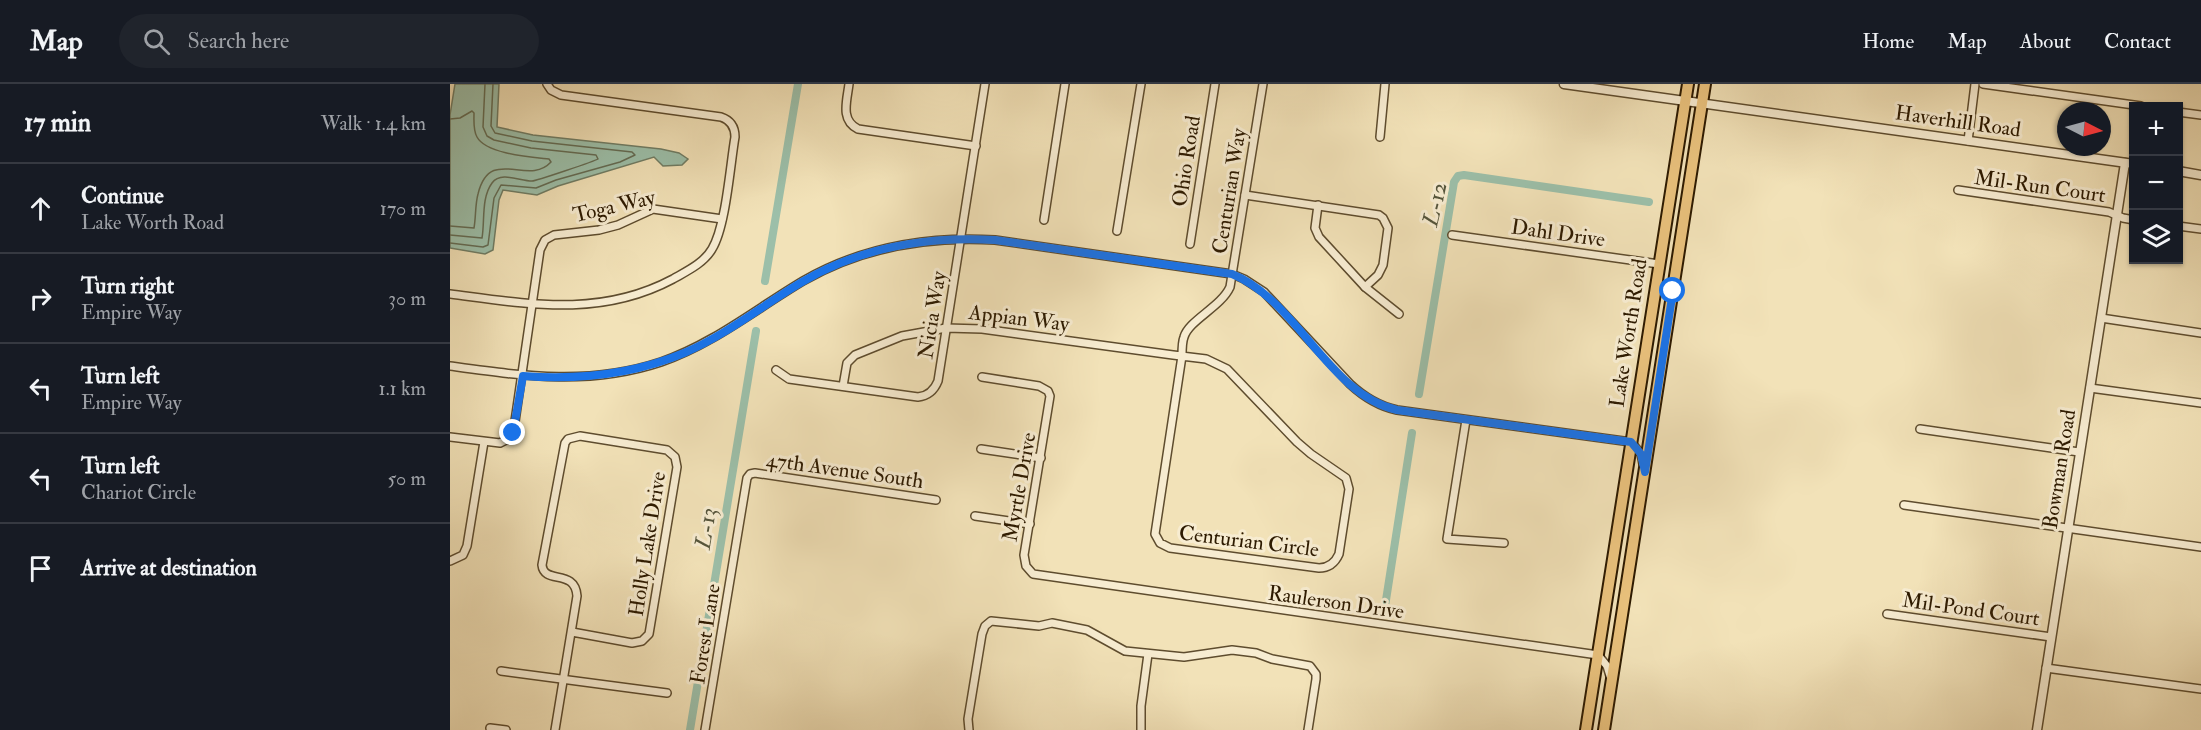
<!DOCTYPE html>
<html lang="en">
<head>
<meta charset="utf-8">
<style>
	:root { --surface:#171b24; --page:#20242c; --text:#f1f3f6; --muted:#9ea1a6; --line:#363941 }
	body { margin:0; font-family:"IM FELL Double Pica",serif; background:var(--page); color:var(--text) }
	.controls { position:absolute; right:18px; top:18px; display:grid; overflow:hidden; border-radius:0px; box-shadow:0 2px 4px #0004 }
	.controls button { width:54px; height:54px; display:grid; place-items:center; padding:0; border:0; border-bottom:2px solid var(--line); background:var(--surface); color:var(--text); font:30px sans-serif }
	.compass { position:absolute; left:1607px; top:18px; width:54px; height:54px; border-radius:50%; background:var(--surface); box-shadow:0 2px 4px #0004; rotate:96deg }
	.stop { position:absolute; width:18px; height:18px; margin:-14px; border:4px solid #1a73e8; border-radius:50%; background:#fff }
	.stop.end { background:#1a73e8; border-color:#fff; box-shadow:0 2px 6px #0008 }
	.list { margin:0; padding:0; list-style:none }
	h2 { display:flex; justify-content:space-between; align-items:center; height:78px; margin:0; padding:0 24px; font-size:26px }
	h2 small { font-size:20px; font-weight:400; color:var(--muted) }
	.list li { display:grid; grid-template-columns:39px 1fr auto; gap:18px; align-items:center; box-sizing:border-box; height:90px; padding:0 24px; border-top:2px solid var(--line) }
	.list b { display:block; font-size:22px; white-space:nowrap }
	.list p { margin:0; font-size:20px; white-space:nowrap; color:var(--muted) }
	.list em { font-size:20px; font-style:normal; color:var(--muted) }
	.icon { flex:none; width:33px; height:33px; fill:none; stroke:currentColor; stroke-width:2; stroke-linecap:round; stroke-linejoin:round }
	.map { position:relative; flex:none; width:1751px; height:646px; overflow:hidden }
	header { display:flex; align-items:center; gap:36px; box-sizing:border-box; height:84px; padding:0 30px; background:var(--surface); border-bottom:2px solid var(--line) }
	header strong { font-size:28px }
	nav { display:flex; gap:33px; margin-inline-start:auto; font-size:21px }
	.search { width:420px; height:54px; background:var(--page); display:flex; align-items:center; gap:15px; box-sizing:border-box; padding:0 21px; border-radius:33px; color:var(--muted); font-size:22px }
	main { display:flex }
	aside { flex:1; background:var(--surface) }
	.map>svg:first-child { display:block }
	.water { fill:#9cbfa9; stroke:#707d65; stroke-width:1.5 }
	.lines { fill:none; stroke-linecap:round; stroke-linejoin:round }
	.shore { stroke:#646c54; stroke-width:1.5 }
	.canal { stroke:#9cbfa9; stroke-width:8 }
	.minor-casing { stroke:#5e4c2e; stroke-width:10 }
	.tertiary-casing { stroke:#5e4c2e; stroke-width:11 }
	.primary-casing { stroke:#2d1a00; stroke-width:14 }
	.minor { stroke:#f7ecd1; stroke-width:7 }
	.tertiary { stroke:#f7ecd1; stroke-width:8 }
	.primary { stroke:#e9c17c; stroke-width:10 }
	.route { stroke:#1a73e8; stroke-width:8 }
	.labels { text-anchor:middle; stroke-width:6; stroke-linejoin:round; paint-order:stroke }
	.street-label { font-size:21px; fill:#2d1a00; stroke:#f7ecd1 }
	.water-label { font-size:22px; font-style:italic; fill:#54543b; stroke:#f7ecd1 }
</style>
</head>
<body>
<header>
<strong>Map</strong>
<div class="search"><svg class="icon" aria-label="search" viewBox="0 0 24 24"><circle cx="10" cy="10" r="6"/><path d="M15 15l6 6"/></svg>Search here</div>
<nav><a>Home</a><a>Map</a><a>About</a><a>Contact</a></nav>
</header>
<main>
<aside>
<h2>17 min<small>Walk · 1.4 km</small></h2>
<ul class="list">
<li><svg class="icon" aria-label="ahead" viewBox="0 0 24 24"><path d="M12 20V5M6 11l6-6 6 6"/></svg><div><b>Continue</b><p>Lake Worth Road</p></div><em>170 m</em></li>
<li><svg class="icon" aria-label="right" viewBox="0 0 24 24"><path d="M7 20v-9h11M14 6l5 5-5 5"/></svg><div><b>Turn right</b><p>Empire Way</p></div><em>30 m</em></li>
<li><svg class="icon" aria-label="left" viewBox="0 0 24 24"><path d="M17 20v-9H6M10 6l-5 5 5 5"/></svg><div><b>Turn left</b><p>Empire Way</p></div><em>1.1 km</em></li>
<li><svg class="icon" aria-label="left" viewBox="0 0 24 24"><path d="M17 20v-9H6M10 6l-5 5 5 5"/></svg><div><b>Turn left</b><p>Chariot Circle</p></div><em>50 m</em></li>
<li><svg class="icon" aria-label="arrive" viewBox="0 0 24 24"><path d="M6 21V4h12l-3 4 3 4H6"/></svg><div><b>Arrive at destination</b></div></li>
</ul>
</aside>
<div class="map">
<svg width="1751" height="646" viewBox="0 0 1751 646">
	<rect width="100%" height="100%" fill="#f2e2b8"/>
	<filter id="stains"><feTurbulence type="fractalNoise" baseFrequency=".00333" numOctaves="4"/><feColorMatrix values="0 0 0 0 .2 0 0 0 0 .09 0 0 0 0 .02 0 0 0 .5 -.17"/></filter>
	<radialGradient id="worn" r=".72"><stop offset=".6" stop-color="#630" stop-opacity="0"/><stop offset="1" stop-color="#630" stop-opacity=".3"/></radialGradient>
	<polygon class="water" points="5,0 49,0 47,43 83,51 211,65 229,69 238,75 232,81 213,82 204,73 108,102 87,111 53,106 49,116 43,166 35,170 0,164 0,31"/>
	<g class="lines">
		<g class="shore">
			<path d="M0 35 10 34 22 27 24 29C24 37 23 46 27 53 36 70 81 73 99 75L101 78C78 103 40 61 28 110 25 121 26 133 24 144L0 142"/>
			<path d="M0 151 32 154C35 137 31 114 42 99 51 87 70 97 82 97 86 97 145 77 148 75L146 71 81 64 44 56 37 52 33 43 35 0"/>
			<polyline points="0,159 33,163 38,161 44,114 51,101 86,104 106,96 170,78 185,71 182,68 82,57 45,49 41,42 43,0"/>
		</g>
		<g class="canal">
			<polyline points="315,197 348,0"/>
			<polyline points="969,310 1004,98 1008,92 1014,91 1199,118"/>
			<polyline points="934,529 962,349"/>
			<polyline points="240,646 306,247"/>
		</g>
		<defs>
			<g id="minor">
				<path d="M399 0C397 17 390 36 408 45L526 62"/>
				<polyline points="1533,0 1691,22"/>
				<polyline points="1728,28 1751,31"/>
				<polyline points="930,53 935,0"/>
				<polyline points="1518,57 1525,0"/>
				<polyline points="1508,106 1659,128 1673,134 1684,136"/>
				<polyline points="795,111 929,131 933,134 938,144 933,181 928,191 915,203"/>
				<polyline points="868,121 865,144 869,153 915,203 949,230"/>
				<polyline points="594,136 615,0"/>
				<polyline points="1728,142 1751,145"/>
				<polyline points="667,147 691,0"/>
				<polyline points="1002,151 1209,180"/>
				<polyline points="740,160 765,0"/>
				<path d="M0 210C78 220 150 234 223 195 237 187 254 179 262 165 276 142 280 82 285 53 285 43 280 36 271 33L111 11 101 6 97 0"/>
				<polyline points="1651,234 1751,249"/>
				<path d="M0 282C73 292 139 302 211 278 263 260 306 225 353 197 412 163 477 152 545 156L782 190 794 195 814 208 900 300C914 313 928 322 947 326L1181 358 1191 370 1193 380"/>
				<path d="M326 286 339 295 468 313C478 312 484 307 488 297L535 0"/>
				<polyline points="532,293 589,302 598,307 600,312 574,471 576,482 583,490 1148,571 1157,582 1160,592"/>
				<path d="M393 302 397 279 405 271 452 252 496 244 532 245 723 271 756 275 777 285 847 358 861 370 896 394 899 405 889 470C885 479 879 484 869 484L720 464 710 459 705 450 732 272C732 266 732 258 734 253 739 236 771 223 780 203L813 0"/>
				<polyline points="1640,304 1751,319"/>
				<polyline points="1016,336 997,455 1054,459"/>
				<polyline points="1470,345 1629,368"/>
				<polyline points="0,353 50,359 60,354 64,344 90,166 95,156 104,151 149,146 168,141 203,125 272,135"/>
				<polyline points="531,365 591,374"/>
				<polyline points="1454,421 1751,463"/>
				<polyline points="525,432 580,440"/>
				<polyline points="0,477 13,471 17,462 34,358"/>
				<polyline points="1437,530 1601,553"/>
				<polyline points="1596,584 1751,605"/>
				<polyline points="51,587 217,609"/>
				<polyline points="40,644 56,646"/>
				<path d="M105 646 127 512C125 484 94 501 92 481L115 359 118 355 130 352 217 366 225 373 227 383 199 550 192 557 182 559 122 548"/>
				<polyline points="255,646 297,394 300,390 305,389 486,416"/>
				<polyline points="519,646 518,635 532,550 535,542 541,537 589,542 602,539 637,546 675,567 734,573 782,566 806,569 822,575 860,582 866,590 866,595 858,646"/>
				<polyline points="691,646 691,622 698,570"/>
			</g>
			<g id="tertiary">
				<polyline points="1114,0 1684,80"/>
				<polyline points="1728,87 1751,91"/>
				<polyline points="1587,646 1675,79"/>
			</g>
			<g id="primary">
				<polyline points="1136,646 1238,0"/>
				<polyline points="1154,646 1255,0"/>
			</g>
		</defs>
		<use href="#minor" class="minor-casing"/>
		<use href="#tertiary" class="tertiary-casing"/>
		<use href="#primary" class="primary-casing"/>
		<use href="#minor" class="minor"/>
		<use href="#tertiary" class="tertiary"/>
		<use href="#primary" class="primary"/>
	</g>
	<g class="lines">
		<path class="route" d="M63 349 73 292C128 296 182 291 234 269 276 251 313 221 352 198 411 163 477 152 545 156L782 190C847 216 879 311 947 326L1181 358 1191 370 1195 388 1223 207"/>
	</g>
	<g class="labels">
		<g class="street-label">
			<text transform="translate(1508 37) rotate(8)" y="7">Haverhill Road</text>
			<text transform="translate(736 77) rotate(-81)" y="7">Ohio Road</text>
			<text transform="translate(1590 102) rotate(8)" y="7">Mil-Run Court</text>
			<text transform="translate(779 107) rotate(-81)" y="7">Centurian Way</text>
			<text transform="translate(164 122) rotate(-13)" y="7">Toga Way</text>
			<text transform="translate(1108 149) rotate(8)" y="7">Dahl Drive</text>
			<text transform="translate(482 231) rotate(-81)" y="7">Nicia Way</text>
			<text transform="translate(569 234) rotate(7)" y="7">Appian Way</text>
			<text transform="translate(1178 249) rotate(-81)" y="7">Lake Worth Road</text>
			<text transform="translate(1609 385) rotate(-81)" y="7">Bowman Road</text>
			<text transform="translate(395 386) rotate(8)" y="7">47th Avenue South</text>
			<text transform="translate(569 403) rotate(-80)" y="7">Myrtle Drive</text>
			<text transform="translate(799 457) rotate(7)" y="7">Centurian Circle</text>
			<text transform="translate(197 460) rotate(-81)" y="7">Holly Lake Drive</text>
			<text transform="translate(886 518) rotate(8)" y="7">Raulerson Drive</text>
			<text transform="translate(1521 525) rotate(8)" y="7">Mil-Pond Court</text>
			<text transform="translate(255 550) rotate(-81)" y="7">Forest Lane</text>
		</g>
		<g class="water-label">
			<text transform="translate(984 120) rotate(-77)" y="8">L-12</text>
			<text transform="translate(255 444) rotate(-81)" y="8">L-13</text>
		</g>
	</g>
	<rect width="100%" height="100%" filter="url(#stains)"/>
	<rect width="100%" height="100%" fill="url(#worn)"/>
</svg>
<div class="controls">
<button>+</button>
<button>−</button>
<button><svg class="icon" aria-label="layers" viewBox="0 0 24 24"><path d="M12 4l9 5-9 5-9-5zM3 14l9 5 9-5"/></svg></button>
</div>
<svg class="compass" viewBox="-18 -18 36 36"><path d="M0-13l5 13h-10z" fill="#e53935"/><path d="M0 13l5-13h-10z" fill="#9ea1a6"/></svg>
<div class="stop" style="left:1223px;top:207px"></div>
<div class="stop end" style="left:63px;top:349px"></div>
</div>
</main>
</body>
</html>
